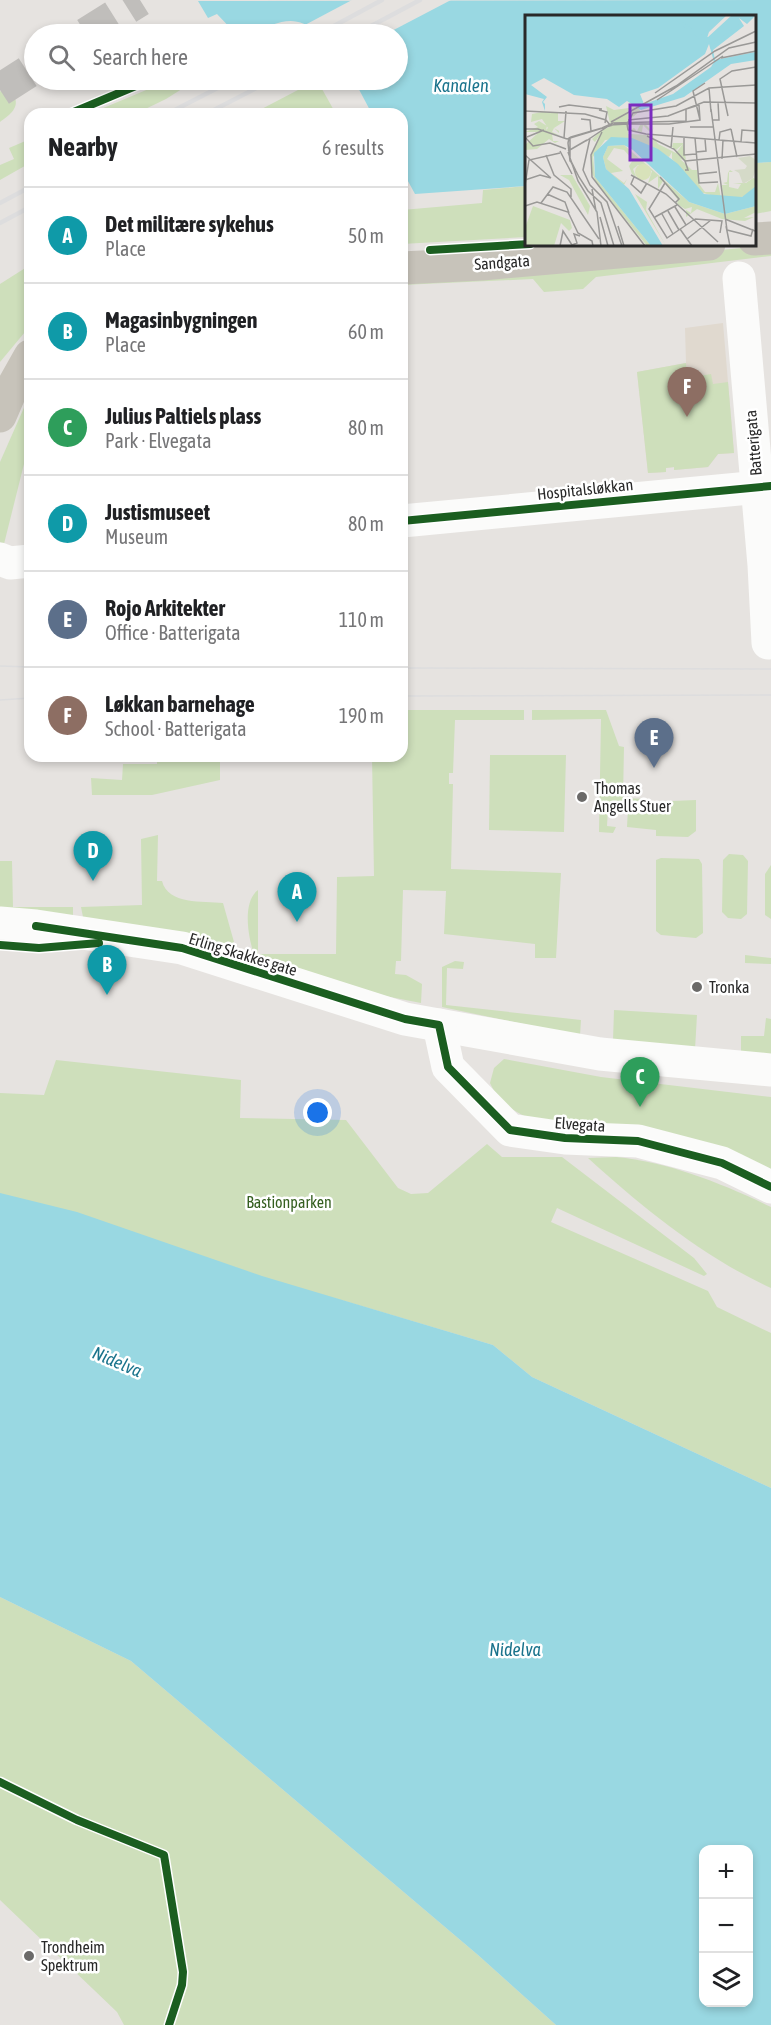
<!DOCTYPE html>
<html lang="en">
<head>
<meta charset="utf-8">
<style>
	:root { --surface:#fff; --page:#f2f2f2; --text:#202124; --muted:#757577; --line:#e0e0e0; --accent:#7c3aed }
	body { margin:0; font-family:"Asap Condensed",sans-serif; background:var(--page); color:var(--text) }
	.controls { position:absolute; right:18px; bottom:18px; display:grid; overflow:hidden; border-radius:12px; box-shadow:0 3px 9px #0003 }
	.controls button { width:54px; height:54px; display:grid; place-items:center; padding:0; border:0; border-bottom:2px solid var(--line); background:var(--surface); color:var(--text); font:30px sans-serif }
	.you { position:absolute; left:318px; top:1113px; width:21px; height:21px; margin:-15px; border:4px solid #fff; border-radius:50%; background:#1a73e8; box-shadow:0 0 0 9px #1a73e833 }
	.badge { display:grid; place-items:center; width:39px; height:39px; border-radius:50%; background:var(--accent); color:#fff; font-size:20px; font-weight:700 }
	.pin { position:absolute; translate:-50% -50px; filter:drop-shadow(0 2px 3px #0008) }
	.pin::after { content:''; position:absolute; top:32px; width:21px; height:18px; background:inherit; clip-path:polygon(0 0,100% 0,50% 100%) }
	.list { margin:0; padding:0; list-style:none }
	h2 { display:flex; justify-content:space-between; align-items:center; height:78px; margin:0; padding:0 24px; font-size:26px }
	h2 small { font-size:20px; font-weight:400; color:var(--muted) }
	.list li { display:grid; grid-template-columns:39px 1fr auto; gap:18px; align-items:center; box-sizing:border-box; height:96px; padding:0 24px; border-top:2px solid var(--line) }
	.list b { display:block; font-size:22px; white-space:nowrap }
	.list p { margin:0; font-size:20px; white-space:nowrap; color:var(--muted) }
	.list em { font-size:20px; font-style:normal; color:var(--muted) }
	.icon { flex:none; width:33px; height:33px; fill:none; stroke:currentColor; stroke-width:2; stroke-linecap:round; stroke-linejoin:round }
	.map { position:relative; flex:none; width:771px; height:2025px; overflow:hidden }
	.search { position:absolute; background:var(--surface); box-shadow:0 3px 9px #0003; left:24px; top:24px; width:384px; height:66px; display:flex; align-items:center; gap:15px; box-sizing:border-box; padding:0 21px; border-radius:33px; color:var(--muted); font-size:22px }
	.panel { position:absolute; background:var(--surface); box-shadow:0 3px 9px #0003; left:24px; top:108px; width:384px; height:654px; border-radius:18px }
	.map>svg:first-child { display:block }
	.education { fill:#e0d9cf }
	.green { fill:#cedfbb }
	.water { fill:#99d8e2; fill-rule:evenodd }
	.pier { fill:#e6e3e0 }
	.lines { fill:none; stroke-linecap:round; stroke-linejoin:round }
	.highway-tunnel { stroke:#c0bebb; stroke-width:33; stroke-dasharray:33 16; stroke-linecap:butt }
	.minor { stroke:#fbfbfa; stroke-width:33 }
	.major { stroke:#c7c3ba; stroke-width:33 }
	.tram { stroke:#ddddde; stroke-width:1.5 }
	.rail { stroke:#ddddde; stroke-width:4.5 }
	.cycleway-casing { stroke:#fff; stroke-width:11 }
	.cycleway { stroke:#1b5e20; stroke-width:8 }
	.poi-dot { fill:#6b6a69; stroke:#fff; stroke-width:2 }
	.labels { text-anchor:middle; stroke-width:5; stroke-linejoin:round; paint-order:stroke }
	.street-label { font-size:16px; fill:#292929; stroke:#fff }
	.poi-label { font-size:16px; fill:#292929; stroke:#fff; text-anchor:start }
	.park-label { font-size:16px; fill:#355f20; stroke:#fff }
	.water-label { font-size:18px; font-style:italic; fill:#1a738c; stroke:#fff }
	.inset-river { fill:none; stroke:#99d8e2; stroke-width:3 }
	.inset-road { fill:none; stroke:#9a9997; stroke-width:1.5 }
	.view { fill:#7b2cbf; fill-opacity:0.15; stroke:#7b2cbf; stroke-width:3 }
	.inset-edge { fill:none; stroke:#292929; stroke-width:3 }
</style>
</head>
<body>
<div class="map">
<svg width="771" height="2025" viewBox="0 0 771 2025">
	<rect width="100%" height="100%" fill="#e6e3e0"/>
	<polygon class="education" points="723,323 734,453 718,454 708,467 674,470 674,467 666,468 666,472 648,473 637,372 686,363 685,328"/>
	<g class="green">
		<polygon points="170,80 196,80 166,99 135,114 89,114"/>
		<polygon points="317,80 336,114 252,114"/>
		<path d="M0 91 15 98C19 109 8 116 0 122Z"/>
		<polygon points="30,139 30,163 0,180 0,165 14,159 9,148"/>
		<polygon points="771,162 771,211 755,214 754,163"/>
		<polygon points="526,186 526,237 402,244 402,210 482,203 483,190"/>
		<polygon points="771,245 771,256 596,277 583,289 544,292 533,279 402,285 402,276 551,267"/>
		<polygon points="30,265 30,326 0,362 0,284"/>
		<polygon points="686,363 687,378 711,374 713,384 728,382 734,453 718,454 708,467 674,470 674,467 666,468 666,472 648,473 637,372"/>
		<polygon points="30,394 30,440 4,544 0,542 0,462"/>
		<path d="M402 710H524V720H455L453 773H449V784H453L451 869 561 873 556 958H535V944L444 934 446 891 403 890 401 961H396L395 974 406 975 422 984 421 1003 385 996 254 954C248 937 242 902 258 890V954H336L337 877 374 876 372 756H402Z"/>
		<polygon points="532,710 606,710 619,746 624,747 623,798 648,799 648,802 696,800 696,831 688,837 656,836 656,830 627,827 628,808 608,808 607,826 616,827 613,833 599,832 601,719 532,720"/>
		<polygon points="490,755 566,755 564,832 489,830"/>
		<polygon points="157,756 220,756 220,780 152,795 92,795 91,778 122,780 123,764 157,764"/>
		<path d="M158 835 157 881H162C168 905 203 901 223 903L234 942 231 947 84 922 81 907 142 905 141 839Z"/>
		<polygon points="729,854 743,855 748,861 747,914 741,919 728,918 722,912 723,860"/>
		<polygon points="661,858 699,859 702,864 703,933 696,938 661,935 656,931 656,860"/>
		<polygon points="0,861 12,861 13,907 73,907 73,918 0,915"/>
		<polygon points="771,865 771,919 765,915 765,874"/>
		<polygon points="745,955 771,958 771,964 745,963"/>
		<polygon points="455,961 464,962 463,969 447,968 446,1005 581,1020 580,1036 442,1007 442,967"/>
		<polygon points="614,1010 697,1015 695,1050 613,1040"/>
		<polygon points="766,1018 771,1019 771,1057 741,1054 741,1036 764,1036"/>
		<path d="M504 1059 601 1077 771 1097V1171L544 1124C521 1116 500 1106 490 1083L494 1068Z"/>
		<polygon points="56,1060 241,1080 240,1118 346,1120 398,1188 411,1194 428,1193 487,1144 502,1157 562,1157 694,1258 707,1274 704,1276 557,1208 551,1222 708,1291 717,1307 771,1333 771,1488 532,1377 493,1345 348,1302 0,1206 0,1093 44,1095"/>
		<path d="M616 1157C669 1162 723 1184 771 1207V1288C703 1257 643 1208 588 1158Z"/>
		<polygon points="0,1597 131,1661 478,1955 556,2025 124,2025 117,2012 0,1900"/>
	</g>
	<g class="water">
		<path d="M771 0V162L755 163 754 16H526V186L415 194 402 170V114H372L354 80H398V34H318C288 5 268 34 236 34L217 14 208 18 198 1Z"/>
		<path d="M0 1193 77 1212 262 1276 493 1345 532 1377 771 1488V2025H556L478 1955 131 1661 0 1597ZM704 1850H748V2002H704Z"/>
	</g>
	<polygon class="pier" points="352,0 451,0 386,34 314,34 303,26"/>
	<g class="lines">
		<g class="highway-tunnel">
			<polyline points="86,34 140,0"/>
			<polyline points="0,90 34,68"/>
		</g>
		<g class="minor">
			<polyline points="739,278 764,565 768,643"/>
			<polyline points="402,521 771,486"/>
			<polyline points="0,559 10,563 30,561"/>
			<polyline points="0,923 36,926 182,948 405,1019 600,1054 771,1070"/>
			<polyline points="439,1025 448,1067 510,1130 565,1138 638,1141 722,1163 771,1187"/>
		</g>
		<g class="major">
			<polyline points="754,239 771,238"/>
			<polyline points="402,268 482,264 709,244"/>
			<polyline points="0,416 12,388 30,356"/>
		</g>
		<g class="tram">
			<polyline points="0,666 30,667"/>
			<polyline points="402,668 771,669"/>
			<polyline points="402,696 771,695"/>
			<polyline points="0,700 30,698"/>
		</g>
		<g class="rail">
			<polyline points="319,34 382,0"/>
			<polyline points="356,34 420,0"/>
			<polyline points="167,114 233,80"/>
			<polyline points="206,114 272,80"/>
			<polyline points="0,203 30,187"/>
			<polyline points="0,223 30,207"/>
		</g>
		<defs>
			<g id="cycleway">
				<polyline points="69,114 150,80"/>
				<polyline points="430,250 530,244"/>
				<polyline points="402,521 771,486"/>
				<polyline points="36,926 182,948 405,1019 439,1025 448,1067 510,1130 565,1138 638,1141 722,1163 771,1187"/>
				<polyline points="0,945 39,948 99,943"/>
				<polyline points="0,1782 77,1820 164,1855 183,1972 182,1985 169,2025"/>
			</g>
		</defs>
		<use href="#cycleway" class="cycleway-casing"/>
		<use href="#cycleway" class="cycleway"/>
	</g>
	<g class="poi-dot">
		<circle cx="582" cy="797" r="6"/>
		<circle cx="697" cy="987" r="6"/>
		<circle cx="29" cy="1956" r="6"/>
	</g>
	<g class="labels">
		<g class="street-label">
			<text transform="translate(502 262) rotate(-4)" y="6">Sandgata</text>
			<text transform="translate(753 443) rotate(-95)" y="6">Batterigata</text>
			<text transform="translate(585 489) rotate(-6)" y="6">Hospitalsløkkan</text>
			<text transform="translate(243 954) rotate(17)" y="6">Erling Skakkes gate</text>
			<text transform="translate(580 1124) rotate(4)" y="6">Elvegata</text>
		</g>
		<g class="poi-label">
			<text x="594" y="794">Thomas<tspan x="594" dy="18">Angells Stuer</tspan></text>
			<text x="709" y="993">Tronka</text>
			<text x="41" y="1953">Trondheim<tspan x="41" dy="18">Spektrum</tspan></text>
		</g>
		<g class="park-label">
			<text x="289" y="1208">Bastionparken</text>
		</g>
		<g class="water-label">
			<text x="461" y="92">Kanalen</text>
			<text transform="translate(117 1362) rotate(23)" y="6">Nidelva</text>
			<text x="515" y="1656">Nidelva</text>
		</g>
	</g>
	<g transform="translate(525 15)">
		<rect width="231" height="231" fill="#e6e3e0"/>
		<path d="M81 91 89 95 111 92 90 104 87 107 114 92 115 96 102 107 85 108ZM17 97H33V106H40L29 113 34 116V118L29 113 27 117 34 120 27 119 28 126H34L30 128 24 124 12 134 0 135V130L14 117H0L13 112 9 109 14 106 22 111 21 115 23 113 17 104 6 107 7 99ZM88 110H104L105 115 109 113 112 116 115 110H107H121L127 116 129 111 127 119 118 110 117 117 121 118 104 115 103 119 127 120 133 129 151 138 158 129 151 135 147 132 148 128H158L161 145H171L162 146 155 144 167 155H172L174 169 180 177H190L193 168 196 183 175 177 147 144V137L144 142 105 123 80 125 68 142 70 162 126 231H122L71 167 67 158 66 141 77 117 70 127 67 124 76 116ZM99 130 164 187 200 199 231 191V197L219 203 229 202 220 206 197 204 172 194 161 202V195L166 198 167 192 160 194 152 189 153 185 138 166 133 174V161L123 168 127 156 113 150 108 154 111 162 107 159 104 151 108 145 99 135 89 133 82 144 98 156 86 158 99 168 102 164 99 170 81 154 78 142 83 131ZM205 155 208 157H204V172L213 174 216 169 208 168H221L228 163 231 164 229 175 217 182H198L197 170H203L198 168 202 167 203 158ZM35 160H47L65 191 63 200 44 165ZM110 179 122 187 121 195 141 231ZM8 191 45 205 47 213 44 216 36 208 29 231H0V213Z" fill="#cedfbb"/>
		<path d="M225 141 231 145V153L228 163 218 169 214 158 209 155 220 154 222 151 213 143Z" fill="#d5dac8"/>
		<path d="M110 157a8 8 0 1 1 16 0a8 8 0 1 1-16 0Z" fill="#d8e2ba"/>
		<path d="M0 0H202L184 17 182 23 207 0H231L222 9 214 3 219 11 188 35 190 45 230 37 231 45 206 49 159 82 116 95 102 86 94 92 82 84 49 80 19 63 6 70 22 82 18 87 20 89V96L17 87 19 84 0 79ZM184 29 189 47 186 52 148 79 119 89 115 79 133 73 180 39ZM86 122 107 123 133 134 153 149 179 179 217 182 231 171V191L200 199 164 187 108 135 99 130 83 131 78 142 81 154 104 174 138 231H126L70 162 69 138Z" fill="#99d8e2" fill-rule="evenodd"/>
		<path class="inset-river" d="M146 0 180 26 198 23 214 11M155 0 179 24M178 0V21L188 27 187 34"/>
		<path class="inset-road" d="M196 43 231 36M184 73 186 97M130 78 190 36 231 16M132 85 198 41M34 92 44 90 77 94M186 94 202 215M74 95 82 97 80 108M0 96 60 99 81 105 85 110M203 101 195 64 207 56 231 52M56 104 65 105 66 116M103 105 143 101 179 87 231 88M175 105 168 76 180 68M187 105H194L193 87M86 107 151 71 204 33 231 27M102 109 103 115 121 119 231 128M165 112H188M0 114H13L42 124M206 114 212 142M77 117 66 140 67 162 120 231M122 121 149 134 160 146 163 155H160M0 122 8 131 25 128 41 134M2 122 19 115M159 122V140L171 139M39 123 41 96M65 123 58 155 65 170 82 187 97 231M170 123 174 168 193 167M42 124 77 113M194 125 195 117 206 114M61 126 85 110 102 109 108 98 151 91 184 73 231 70M216 127 217 115 231 116M146 133 148 112M35 136 47 159M43 136 62 125M43 137 53 166 72 197 76 231M171 137 181 136 180 124M0 140 26 163M21 140 29 160 46 174V182M197 144 198 125M160 146 231 139M51 156 45 144V123L91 109H144L175 105 174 90 161 94V106L88 108 77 113 46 122 44 123 43 128 45 146 46 147 48 151 51 156 54 162 63 176 76 188 89 231M173 159 192 157M106 160 141 179 193 227M109 162 106 169 116 178 122 168M135 162 154 184 150 188M0 165 15 160 26 163M140 168 124 194 142 223 170 204M0 170 4 145 35 138M67 174 71 196M22 179 40 187 44 198M16 188 28 172 42 177 74 224M0 191 12 187 43 197 53 218 67 226 68 231M150 192 161 210M143 196 154 215M137 199 148 219M75 202 83 231M130 202 152 190M170 204 197 206 195 218M200 204 230 216M93 211 99 231M201 211 205 231M155 214 167 231M202 215 226 221 228 214M162 224 186 205M35 231 38 216 47 230 52 228 49 219 55 221"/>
		<path class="view" d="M105 90H126V145H105Z"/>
		<rect width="231" height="231" class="inset-edge"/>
	</g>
</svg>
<div class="controls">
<button>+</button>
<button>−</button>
<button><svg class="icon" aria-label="layers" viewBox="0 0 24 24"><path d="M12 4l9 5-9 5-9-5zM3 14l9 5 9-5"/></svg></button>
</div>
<div class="you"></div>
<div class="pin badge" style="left:297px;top:922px;background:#0f9aa8">A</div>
<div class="pin badge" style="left:107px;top:995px;background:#0f9aa8">B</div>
<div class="pin badge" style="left:640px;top:1107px;background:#2e9e5b">C</div>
<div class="pin badge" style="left:93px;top:881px;background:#0f9aa8">D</div>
<div class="pin badge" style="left:654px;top:768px;background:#5c6f8a">E</div>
<div class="pin badge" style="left:687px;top:417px;background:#8d6e63">F</div>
<div class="search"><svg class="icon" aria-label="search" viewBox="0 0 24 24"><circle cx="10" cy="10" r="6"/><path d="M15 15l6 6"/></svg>Search here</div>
<section class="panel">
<h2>Nearby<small>6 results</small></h2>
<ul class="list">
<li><span class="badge" style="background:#0f9aa8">A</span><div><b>Det militære sykehus</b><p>Place</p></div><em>50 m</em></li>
<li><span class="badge" style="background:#0f9aa8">B</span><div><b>Magasinbygningen</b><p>Place</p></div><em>60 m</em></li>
<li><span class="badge" style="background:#2e9e5b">C</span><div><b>Julius Paltiels plass</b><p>Park · Elvegata</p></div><em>80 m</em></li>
<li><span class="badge" style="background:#0f9aa8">D</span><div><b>Justismuseet</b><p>Museum</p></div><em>80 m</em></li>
<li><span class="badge" style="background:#5c6f8a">E</span><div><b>Rojo Arkitekter</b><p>Office · Batterigata</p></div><em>110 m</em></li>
<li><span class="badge" style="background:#8d6e63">F</span><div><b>Løkkan barnehage</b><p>School · Batterigata</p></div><em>190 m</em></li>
</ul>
</section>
</div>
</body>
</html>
